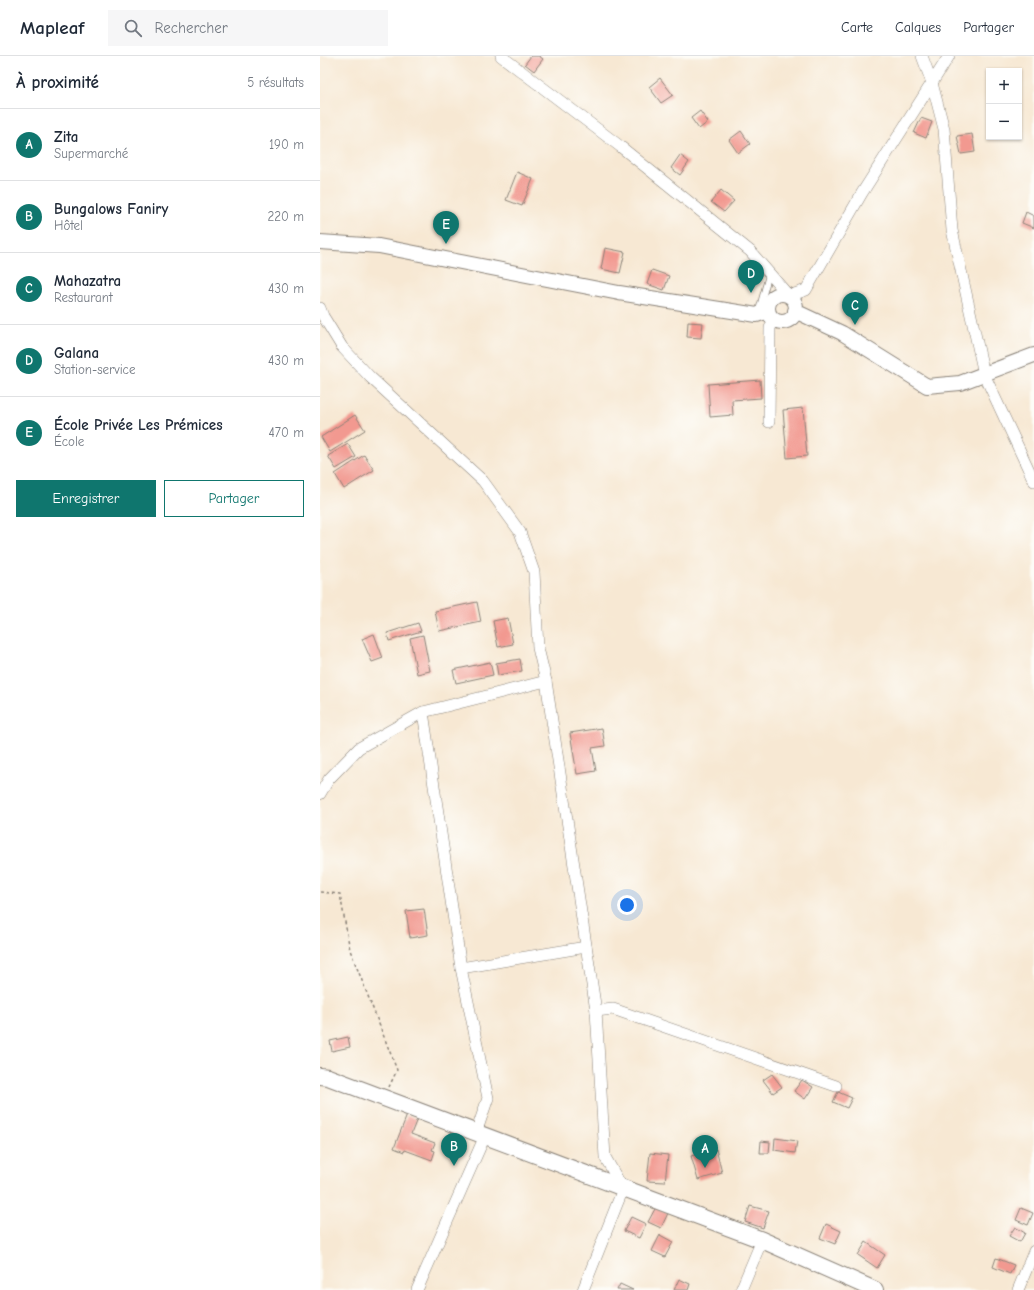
<!DOCTYPE html>
<html lang="fr">
<head>
<meta charset="utf-8">
<style>
	:root { --surface:#fff; --page:#f6f6f7; --text:#1f2937; --muted:#747a83; --line:#e0e1e3; --accent:#0f766e }
	body { margin:0; font-family:"Comic Neue",sans-serif; background:var(--page); color:var(--text) }
	.controls { position:absolute; right:12px; top:12px; display:grid; overflow:hidden; border-radius:0px; box-shadow:0 1px 3px #0004 }
	.controls button { width:36px; height:36px; display:grid; place-items:center; padding:0; border:0; border-bottom:1px solid var(--line); background:var(--surface); color:var(--text); font:20px sans-serif }
	.you { position:absolute; left:307px; top:849px; width:14px; height:14px; margin:-10px; border:3px solid #fff; border-radius:50%; background:#1a73e8; box-shadow:0 0 0 6px #1a73e833 }
	.badge { display:grid; place-items:center; width:26px; height:26px; border-radius:50%; background:var(--accent); color:#fff; font-size:13px; font-weight:700 }
	.pin { position:absolute; translate:-50% -33px; filter:drop-shadow(0 1px 2px #0008) }
	.pin::after { content:''; position:absolute; top:21px; width:14px; height:12px; background:inherit; clip-path:polygon(0 0,100% 0,50% 100%) }
	.list { margin:0; padding:0; list-style:none }
	h2 { display:flex; justify-content:space-between; align-items:center; height:52px; margin:0; padding:0 16px; font-size:17px }
	h2 small { font-size:13px; font-weight:400; color:var(--muted) }
	.list li { display:grid; grid-template-columns:26px 1fr auto; gap:12px; align-items:center; box-sizing:border-box; height:72px; padding:0 16px; border-top:1px solid var(--line) }
	.list b { display:block; font-size:15px; white-space:nowrap }
	.list p { margin:0; font-size:13px; white-space:nowrap; color:var(--muted) }
	.list em { font-size:13px; font-style:normal; color:var(--muted) }
	.actions { display:flex; gap:8px; padding:12px 16px }
	.actions a { flex:1; padding:9px 0; border:1px solid var(--accent); border-radius:0px; text-align:center; font-size:14px; color:var(--accent) }
	.actions .main { background:var(--accent); color:#fff }
	.icon { flex:none; width:22px; height:22px; fill:none; stroke:currentColor; stroke-width:2; stroke-linecap:round; stroke-linejoin:round }
	.map { position:relative; flex:none; width:714px; height:1234px; overflow:hidden }
	header { display:flex; align-items:center; gap:24px; box-sizing:border-box; height:56px; padding:0 20px; background:var(--surface); border-bottom:1px solid var(--line) }
	header strong { font-size:19px }
	nav { display:flex; gap:22px; margin-inline-start:auto; font-size:14px }
	.search { width:280px; height:36px; background:var(--page); display:flex; align-items:center; gap:10px; box-sizing:border-box; padding:0 14px; border-radius:0px; color:var(--muted); font-size:15px }
	main { display:flex }
	aside { flex:1; background:var(--surface) }
	.map>svg:first-child { display:block }
	.building { fill:#f29990 }
	.lines { fill:none; stroke-linecap:round; stroke-linejoin:round }
	.service-casing { stroke:#8a8278; stroke-width:7 }
	.minor-casing { stroke:#8a8278; stroke-width:12 }
	.tertiary-casing { stroke:#8a8278; stroke-width:16 }
	.secondary-casing { stroke:#8a8278; stroke-width:18 }
	.path { stroke:#8a8278; stroke-width:1.5; stroke-dasharray:3 3; stroke-linecap:butt }
	.service { stroke:#fff; stroke-width:5.5 }
	.minor { stroke:#fff; stroke-width:11 }
	.tertiary { stroke:#fff; stroke-width:14 }
	.secondary { stroke:#fff; stroke-width:16 }
</style>
</head>
<body>
<header>
<strong>Mapleaf</strong>
<div class="search"><svg class="icon" aria-label="search" viewBox="0 0 24 24"><circle cx="10" cy="10" r="6"/><path d="M15 15l6 6"/></svg>Rechercher</div>
<nav><a>Carte</a><a>Calques</a><a>Partager</a></nav>
</header>
<main>
<aside>
<h2>À proximité<small>5 résultats</small></h2>
<ul class="list">
<li><span class="badge">A</span><div><b>Zita</b><p>Supermarché</p></div><em>190 m</em></li>
<li><span class="badge">B</span><div><b>Bungalows Faniry</b><p>Hôtel</p></div><em>220 m</em></li>
<li><span class="badge">C</span><div><b>Mahazatra</b><p>Restaurant</p></div><em>430 m</em></li>
<li><span class="badge">D</span><div><b>Galana</b><p>Station-service</p></div><em>430 m</em></li>
<li><span class="badge">E</span><div><b>École Privée Les Prémices</b><p>École</p></div><em>470 m</em></li>
</ul>
<div class="actions"><a class="main">Enregistrer</a><a>Partager</a></div>
</aside>
<div class="map">
<svg width="714" height="1234" viewBox="0 0 714 1234">
	<rect width="100%" height="100%" fill="#fdfcf7"/>
	<filter id="ink" filterUnits="userSpaceOnUse"><feTurbulence type="fractalNoise" baseFrequency=".025" numOctaves="2"/><feDisplacementMap in="SourceGraphic" scale="8" xChannelSelector="R" yChannelSelector="G"/><feConvolveMatrix kernelMatrix="1 2 1 2 8 2 1 2 1" color-interpolation-filters="sRGB"/></filter>
	<filter id="wash" filterUnits="userSpaceOnUse"><feTurbulence type="fractalNoise" baseFrequency=".012" numOctaves="4" result="noise"/><feDisplacementMap in="SourceGraphic" scale="16" xChannelSelector="R" yChannelSelector="G"/><feGaussianBlur stdDeviation="0.9" result="paint"/><feColorMatrix in="noise" values="0 0 0 0 0 0 0 0 0 0 0 0 0 0 0 0 0 1.4 0 .05"/><feComposite in="paint" operator="in"/></filter>
	<g filter="url(#wash)">
		<rect width="100%" height="100%" fill="#f7e8d3"/>
		<g id="blocks">
			<g class="building">
				<polygon points="211,0 219,0 223,3 214,15 205,8"/>
				<polygon points="340,22 353,39 341,47 329,31"/>
				<polygon points="380,55 388,66 379,73 371,62"/>
				<polygon points="601,62 612,66 606,82 594,77"/>
				<polygon points="421,75 430,88 418,97 409,84"/>
				<polygon points="652,78 655,96 641,98 637,80"/>
				<polygon points="360,99 369,106 360,119 351,112"/>
				<polygon points="197,116 213,123 202,150 186,144"/>
				<polygon points="401,134 414,145 404,156 391,146"/>
				<polygon points="706,156 714,160 714,172 702,167"/>
				<polygon points="285,192 305,196 300,217 281,213"/>
				<polygon points="332,214 349,220 344,234 327,228"/>
				<polygon points="368,266 383,267 381,282 367,281"/>
				<polygon points="440,324 441,342 412,344 413,359 390,361 388,328"/>
				<polygon points="483,352 487,400 467,402 463,354"/>
				<polygon points="35,359 45,374 10,396 1,381"/>
				<polygon points="28,388 36,401 16,413 8,400"/>
				<polygon points="44,399 54,414 24,433 15,418"/>
				<polygon points="157,546 161,566 119,575 115,555"/>
				<polygon points="188,562 193,588 178,591 173,565"/>
				<polygon points="98,567 101,575 69,585 67,577"/>
				<polygon points="54,578 63,602 52,606 42,583"/>
				<polygon points="103,579 110,615 97,618 90,582"/>
				<polygon points="200,603 202,615 178,619 176,607"/>
				<polygon points="170,606 173,619 136,627 133,614"/>
				<polygon points="282,672 285,690 272,692 276,715 257,718 250,677"/>
				<polygon points="104,853 108,879 90,882 86,855"/>
				<polygon points="28,981 30,991 12,995 10,985"/>
				<polygon points="452,1018 462,1031 453,1037 443,1024"/>
				<polygon points="482,1024 493,1031 485,1043 474,1035"/>
				<polygon points="518,1036 532,1042 527,1052 513,1046"/>
				<polygon points="87,1059 97,1063 91,1078 115,1087 112,1094 115,1095 112,1104 85,1094 84,1096 74,1092"/>
				<polygon points="455,1082 477,1085 475,1097 454,1094"/>
				<polygon points="441,1085 450,1086 449,1097 440,1097"/>
				<polygon points="396,1093 402,1117 378,1124 371,1100"/>
				<polygon points="330,1097 348,1099 345,1126 327,1125"/>
				<polygon points="430,1150 449,1155 443,1172 425,1166"/>
				<polygon points="336,1151 348,1157 341,1172 328,1166"/>
				<polygon points="701,1152 713,1157 708,1169 696,1164"/>
				<polygon points="311,1161 326,1168 319,1182 304,1175"/>
				<polygon points="506,1168 521,1175 515,1188 500,1182"/>
				<polygon points="695,1171 705,1177 700,1186 689,1180"/>
				<polygon points="340,1179 353,1186 345,1201 332,1195"/>
				<polygon points="546,1186 565,1199 557,1212 538,1199"/>
				<polygon points="676,1202 694,1209 690,1218 673,1211"/>
				<polygon points="359,1223 370,1228 368,1234 354,1234"/>
				<polygon points="300,1228 313,1234 297,1234"/>
			</g>
		</g>
	</g>
	<g filter="url(#ink)">
		<use href="#blocks" fill-opacity="0" stroke="#8a8278" stroke-width="1"/>
		<g class="lines">
			<defs>
				<polyline id="service" points="438,257 449,218"/>
				<g id="minor">
					<polyline points="181,0 301,91 430,195 469,240 486,234 542,137 629,0"/>
					<polyline points="602,0 612,27 624,73 632,174 664,318 714,425"/>
					<polyline points="0,252 3,260 22,291 50,321 163,425 200,476 214,516 218,592 226,625 276,955 285,1101 303,1133 263,1234"/>
					<polyline points="449,366 450,272 454,263"/>
					<polyline points="0,738 9,723 39,692 103,656"/>
					<polyline points="141,912 266,891"/>
					<polyline points="276,955 293,953 516,1030"/>
					<polyline points="156,1077 168,1042 141,912 103,656 226,625"/>
					<polyline points="97,1234 165,1080"/>
					<polyline points="421,1234 442,1184"/>
					<polyline points="698,1234 714,1195"/>
				</g>
				<g id="tertiary">
					<polyline points="0,186 59,190 299,237 437,259 448,255"/>
					<circle cx="462" cy="252" r="14"/>
					<polyline points="475,255 522,277 607,330 640,327 714,299"/>
				</g>
				<polyline id="secondary" points="0,1020 8,1021 442,1184 555,1234"/>
			</defs>
			<use href="#service" class="service-casing"/>
			<use href="#minor" class="minor-casing"/>
			<use href="#tertiary" class="tertiary-casing"/>
			<use href="#secondary" class="secondary-casing"/>
			<polyline class="path" points="0,836 20,838 30,894 77,1014 69,1031"/>
			<use href="#service" class="service"/>
			<use href="#minor" class="minor"/>
			<use href="#tertiary" class="tertiary"/>
			<use href="#secondary" class="secondary"/>
		</g>
	</g>
</svg>
<div class="controls">
<button>+</button>
<button>−</button>
</div>
<div class="you"></div>
<div class="pin badge" style="left:385px;top:1112px">A</div>
<div class="pin badge" style="left:134px;top:1110px">B</div>
<div class="pin badge" style="left:535px;top:269px">C</div>
<div class="pin badge" style="left:431px;top:237px">D</div>
<div class="pin badge" style="left:126px;top:188px">E</div>
</div>
</main>
</body>
</html>
